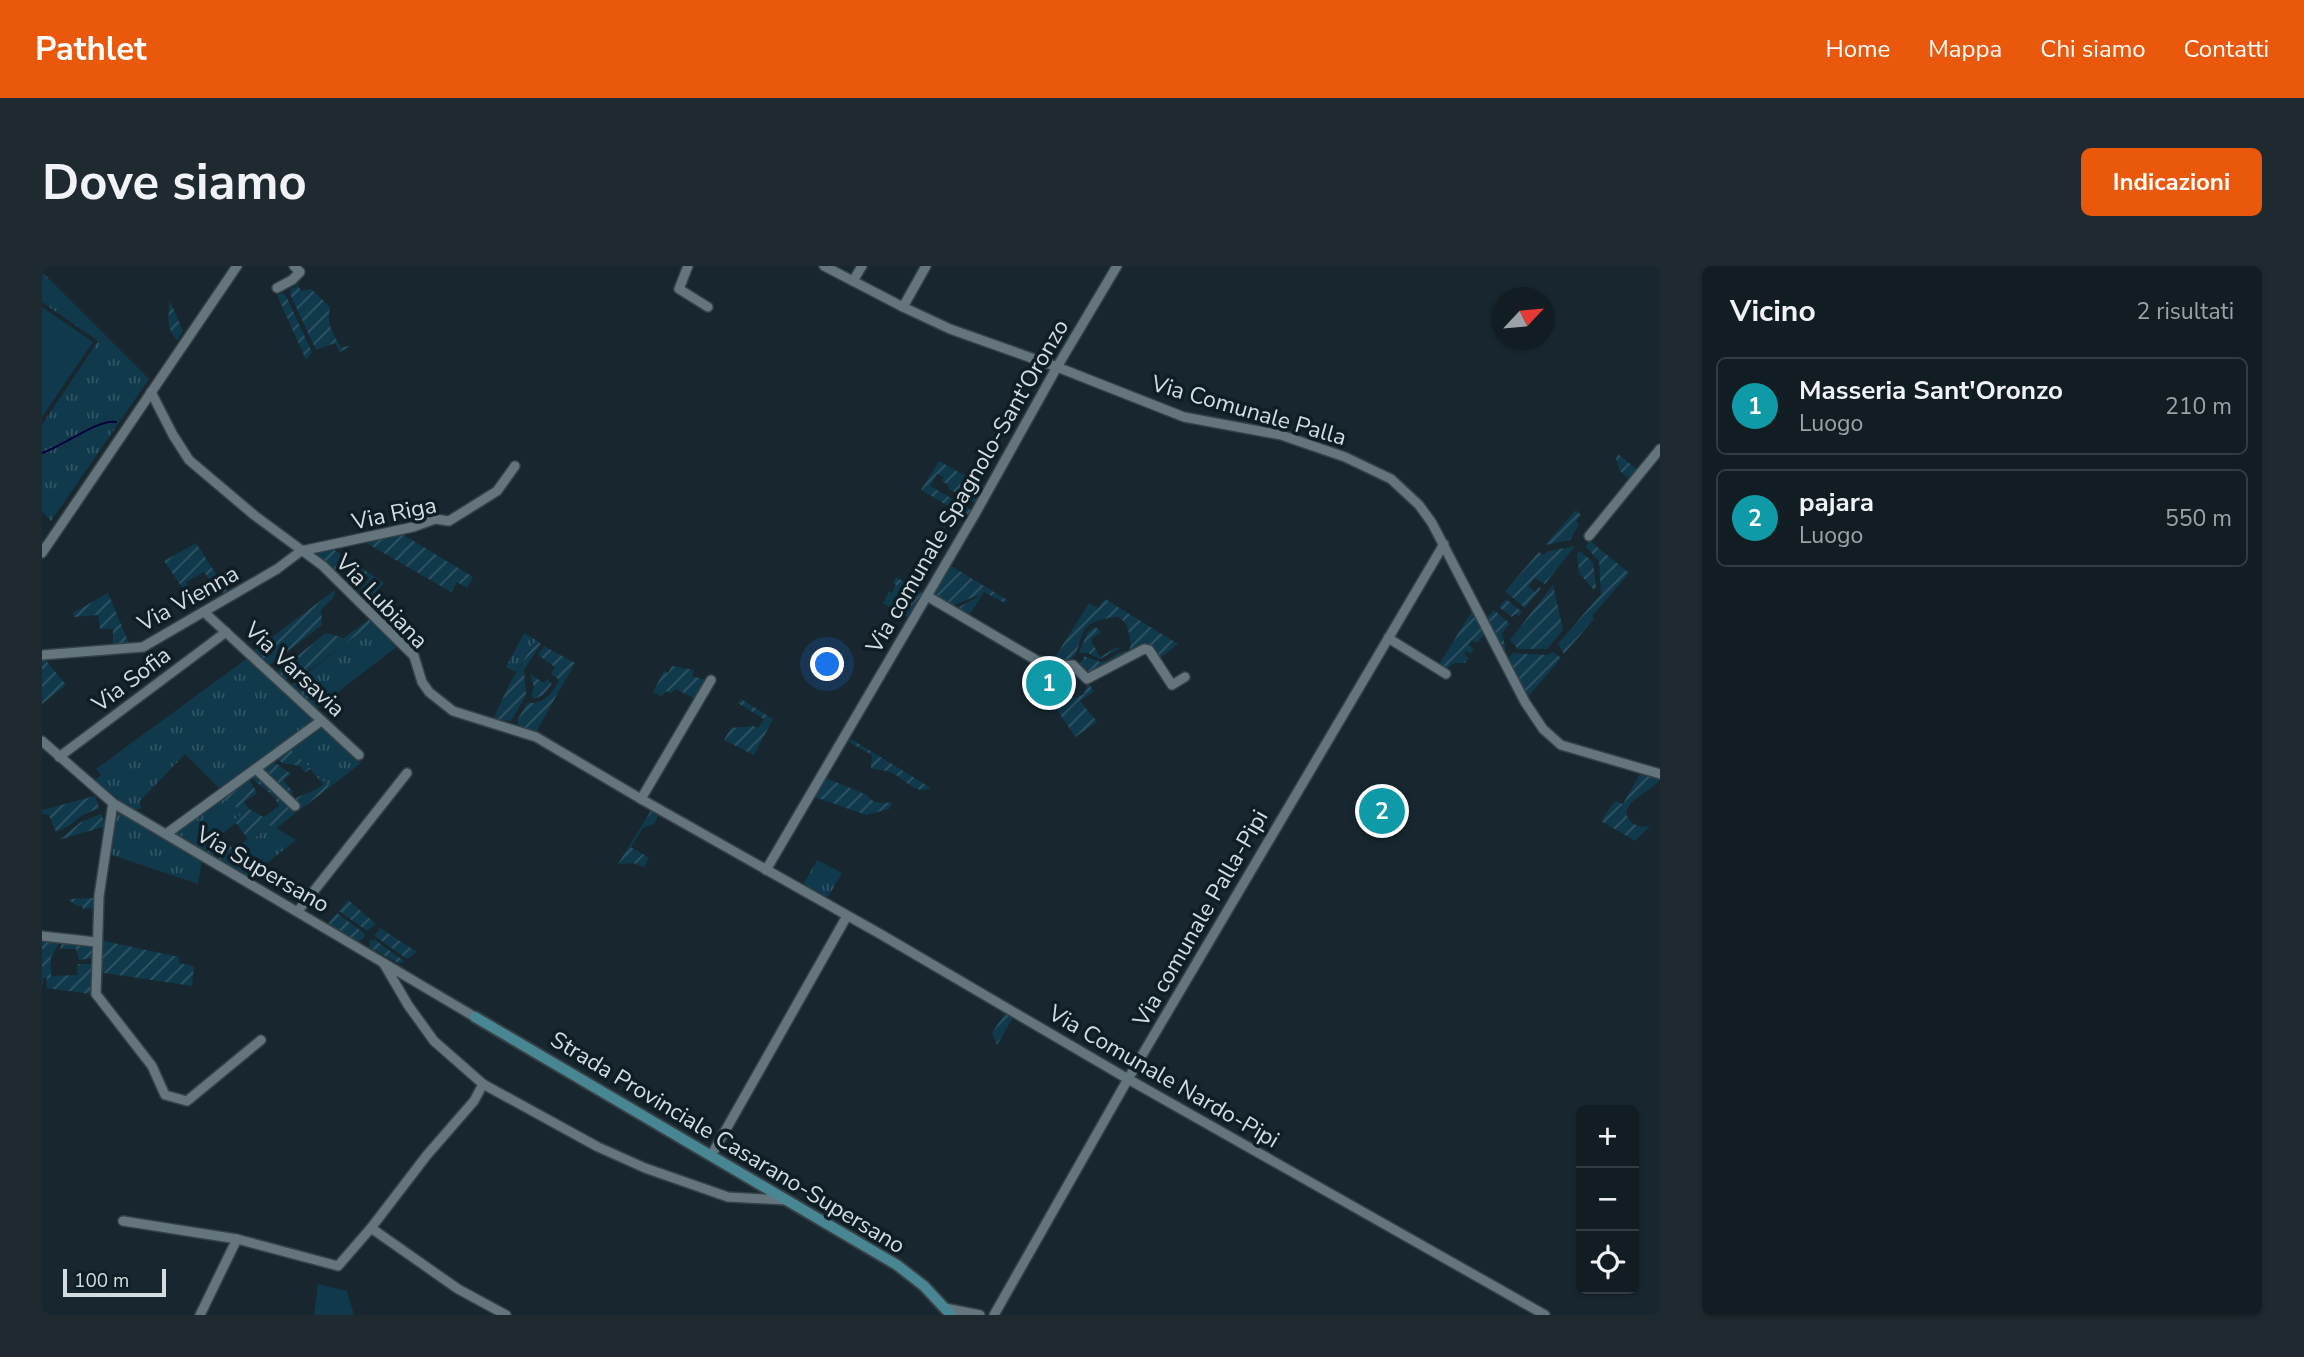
<!DOCTYPE html>
<html lang="it">
<head>
<meta charset="utf-8">
<style>
	:root { --surface:#121d23; --page:#1f2a30; --text:#f1f3f6; --muted:#9ca2a6; --line:#313b41; --accent:#ea580c }
	body { margin:0; font-family:"Nunito Sans",sans-serif; background:var(--page); color:var(--text) }
	.controls { position:absolute; right:21px; bottom:21px; display:grid; overflow:hidden; border-radius:10px; box-shadow:0 2px 5px #0004 }
	.controls button { width:63px; height:63px; display:grid; place-items:center; padding:0; border:0; border-bottom:2px solid var(--line); background:var(--surface); color:var(--text); font:35px sans-serif }
	.compass { position:absolute; left:1450px; top:21px; width:63px; height:63px; border-radius:50%; background:var(--surface); box-shadow:0 2px 5px #0004; rotate:64deg }
	.scale { position:absolute; left:21px; bottom:18px; width:103px; box-sizing:border-box; padding-left:7px; border:4px solid #d3dce1; border-top:0; font-size:19px; line-height:24px; white-space:nowrap; color:#d3dce1; -webkit-text-stroke:5px #0f1d25; paint-order:stroke }
	.you { position:absolute; left:786px; top:399px; width:24px; height:24px; margin:-18px; border:5px solid #fff; border-radius:50%; background:#1a73e8; box-shadow:0 0 0 10px #1a73e833 }
	.badge { display:grid; place-items:center; width:46px; height:46px; border-radius:50%; background:var(--accent); color:#fff; font-size:23px; font-weight:700 }
	.pin { position:absolute; translate:-50% -50%; border:4px solid #fff; box-shadow:0 2px 7px #0006 }
	.list { margin:0; padding:0; list-style:none }
	h2 { display:flex; justify-content:space-between; align-items:center; height:91px; margin:0; padding:0 28px; font-size:30px }
	h2 small { font-size:23px; font-weight:400; color:var(--muted) }
	.list li { display:grid; grid-template-columns:46px 1fr auto; gap:21px; align-items:center; box-sizing:border-box; height:98px; margin:0 14px 14px; padding:0 14px; border:2px solid var(--line); border-radius:10px }
	.list b { display:block; font-size:26px; white-space:nowrap }
	.list p { margin:0; font-size:23px; white-space:nowrap; color:var(--muted) }
	.list em { font-size:23px; font-style:normal; color:var(--muted) }
	.icon { flex:none; width:38px; height:38px; fill:none; stroke:currentColor; stroke-width:2; stroke-linecap:round; stroke-linejoin:round }
	.map { position:relative; flex:none; width:1618px; height:1049px; overflow:hidden; border-radius:10px }
	header { display:flex; align-items:center; gap:42px; box-sizing:border-box; height:98px; padding:0 35px; background:var(--accent); color:#fff }
	header strong { font-size:33px }
	nav { display:flex; gap:38px; margin-inline-start:auto; font-size:24px }
	.intro { display:flex; align-items:center; justify-content:space-between; box-sizing:border-box; height:168px; padding:0 42px }
	h1 { margin:0; font-size:49px }
	.button { padding:18px 32px; border-radius:10px; background:var(--accent); color:#fff; font-size:24px; font-weight:700 }
	main { display:flex; gap:42px; padding:0 42px }
	aside { flex:1; background:var(--surface); border-radius:10px; box-shadow:0 2px 5px #0004 }
	.map>svg:first-child { display:block }
	.grass { fill:url(#grass-tufts) }
	.garden { fill:url(#garden-furrows) }
	.pitch { fill:#10394c }
	.lines { fill:none; stroke-linecap:round; stroke-linejoin:round }
	.stream { stroke:#050238; stroke-width:2 }
	.minor-casing { stroke:#354147; stroke-width:12 }
	.major-casing { stroke:#354147; stroke-width:14 }
	.minor { stroke:#64757e; stroke-width:9 }
	.major { stroke:#488693; stroke-width:10 }
	.labels { text-anchor:middle; stroke-width:7; stroke-linejoin:round; paint-order:stroke }
	.street-label { font-size:23px; fill:#d3dce1; stroke:#0f1d25 }
</style>
</head>
<body>
<header>
<strong>Pathlet</strong>
<nav><a>Home</a><a>Mappa</a><a>Chi siamo</a><a>Contatti</a></nav>
</header>
<div class="intro"><h1>Dove siamo</h1><a class="button">Indicazioni</a></div>
<main>
<div class="map">
<svg width="1618" height="1049" viewBox="0 0 1618 1049">
	<defs>
		<pattern id="grass-tufts" width="24" height="20" patternUnits="userSpaceOnUse" patternTransform="scale(1.75)"><rect width="24" height="20" fill="#10394c"/><path d="M3 7l-1-3M5 7V3M7 7l1-3M15 17l-1-3M17 17v-4M19 17l1-3" fill="none" stroke="#325566"/></pattern>
		<pattern id="garden-furrows" width="10" height="10" patternUnits="userSpaceOnUse" patternTransform="scale(1.75)"><rect width="10" height="10" fill="#10394c"/><path d="M-1 1l2-2M0 10L10 0M9 11l2-2" fill="none" stroke="#325566"/></pattern>
	</defs>
	<rect width="100%" height="100%" fill="#18272f"/>
	<g class="grass">
		<polygon points="0,6 107,113 9,255 0,245 0,159 56,75 0,36"/>
		<polygon points="334,355 358,378 273,444 247,420"/>
		<polygon points="482,367 494,374 474,406 464,401"/>
		<polygon points="207,391 273,453 179,524 143,488 97,536 100,542 92,544 51,515 59,509 54,503"/>
		<polygon points="278,460 319,497 288,521 248,483"/>
		<polygon points="178,532 203,546 155,581 131,567"/>
		<polygon points="77,546 160,594 156,618 70,589 74,548"/>
		<polygon points="229,559 254,574 206,612 182,596"/>
		<polygon points="775,594 800,607 787,629 782,633 761,619"/>
	</g>
	<g class="garden">
		<path d="M254 15 259 25 269 23 288 41C284 57 290 67 299 81L309 80 298 86 293 77 274 84 248 28 249 23 255 20Z"/>
		<polygon points="240,27 243,28 270,86 264,94 235,29"/>
		<path d="M127 33 141 65 135 74C122 59 128 50 127 33Z"/>
		<polygon points="1576,188 1597,205 1591,212 1587,213 1578,205 1574,193"/>
		<polygon points="897,195 943,221 934,238 907,223 906,219 900,215 902,211 895,208 888,220 930,244 925,251 879,224"/>
		<polygon points="1534,244 1539,249 1534,255 1537,258 1528,274 1503,279"/>
		<polygon points="355,265 431,311 425,322 415,316 409,326 321,275"/>
		<polygon points="1548,275 1587,307 1550,350 1552,353 1522,388 1516,378 1559,328 1557,295 1543,280"/>
		<polygon points="154,277 187,328 182,328 175,317 169,316 162,306 144,316 154,331 157,346 122,295"/>
		<polygon points="1533,280 1503,318 1493,312 1486,320 1493,326 1497,321 1499,322 1483,342 1463,325 1497,286 1501,289 1507,285"/>
		<polygon points="289,282 342,317 324,337 315,329 327,312 307,295 296,309 266,285"/>
		<polygon points="1538,285 1551,296 1554,322 1552,324 1537,307 1535,287"/>
		<polygon points="906,298 965,334 963,337 942,326 926,351 913,343 938,330 934,330 908,341 888,329"/>
		<polygon points="854,311 881,327 867,351 858,347 855,337 849,342 841,337 847,326 850,327 854,319 851,317"/>
		<polygon points="1511,319 1521,364 1505,383 1476,383 1468,374"/>
		<polygon points="293,324 292,331 279,344 280,359 229,398 225,399 210,386"/>
		<polygon points="66,327 88,380 71,381 71,363 58,363 56,349 32,351 31,347"/>
		<path d="M1063 333 1136 378 1115 394 1107 378 1050 411 1035 400 1042 394 1041 390 1058 396 1064 395 1076 387 1087 385C1090 379 1088 371 1086 364 1085 359 1081 353 1076 351 1072 350 1064 353 1059 354 1032 359 1043 384 1027 395 1022 398 1016 397 1010 396L1047 337 1056 342Z"/>
		<polygon points="1464,333 1480,346 1477,350 1473,348 1470,351 1457,341"/>
		<path d="M1432 342 1444 366 1435 377 1430 374 1427 379 1432 383 1428 388 1424 385 1422 388 1426 392 1423 397C1410 397 1413 396 1403 404L1396 400Z"/>
		<polygon points="1452,344 1468,358 1460,367 1464,384 1459,383 1443,353"/>
		<polygon points="329,352 334,355 263,407 259,402 241,415 233,408 284,367 302,372"/>
		<polygon points="1053,361 1060,366 1050,372 1050,376 1058,391 1075,381 1077,383 1058,393 1046,387 1037,387 1046,366"/>
		<polygon points="494,374 499,378 482,404 484,429 469,455 451,453 470,413"/>
		<path d="M502 380 533 397 494 466 476 461V453L485 437C500 438 509 430 516 416V413L509 408 513 401 496 389Z"/>
		<polygon points="1511,386 1519,392 1485,432 1464,394 1471,387 1506,389"/>
		<polygon points="2,392 24,419 0,438 0,393"/>
		<polygon points="630,400 652,404 650,410 664,414 653,433 634,423 629,427 624,425 619,430 611,426 622,405 626,407"/>
		<polygon points="488,408 502,417 505,413 510,418 501,429 492,433 489,430 492,421"/>
		<polygon points="1046,417 1052,425 1038,435 1055,456 1033,471 1008,433 1017,429 1033,432 1042,428"/>
		<polygon points="699,433 731,453 712,489 682,474 689,462 711,460 716,462 722,453 696,437"/>
		<path d="M809 473 889 522C873 529 865 515 852 508 846 504 836 504 829 502L830 489 807 476Z"/>
		<path d="M248 483 288 521 259 543 251 534C261 527 272 527 281 518L268 503 263 506 258 500 240 497 235 493Z"/>
		<polygon points="232,496 249,508 241,514 251,526 247,531 220,504"/>
		<path d="M214 506 254 547 234 562 228 559 182 596 176 593 181 588 186 577 192 584 206 573 194 557 179 568 178 585 170 590 155 581 202 546 178 532 206 512 215 527 202 536 207 543 222 551 237 540C230 524 218 523 209 510Z"/>
		<path d="M1599 506 1618 513C1613 525 1567 539 1592 558 1597 561 1603 561 1608 560L1593 575 1559 555 1573 535 1581 538Z"/>
		<path d="M784 512 825 529C831 539 840 536 850 537L847 543 824 549 773 531Z"/>
		<polygon points="53,530 57,542 39,550 27,560 14,566 7,549 0,548 0,544"/>
		<polygon points="610,543 615,545 616,550 612,558 601,562 589,581 607,592 602,601 591,597 576,598"/>
		<polygon points="59,548 64,560 17,574 39,556"/>
		<polygon points="53,632 54,642 41,643 40,640 35,640 26,633"/>
		<polygon points="306,634 334,658 325,665 297,645"/>
		<polygon points="295,647 322,667 323,671 317,676 286,658"/>
		<polygon points="338,662 375,686 365,693 334,671 333,669"/>
		<polygon points="0,672 18,676 9,691 9,710 35,709 36,698 50,698 49,728 4,722 5,712 1,712 0,721"/>
		<polygon points="58,674 137,691 137,697 152,700 150,720 56,706"/>
		<polygon points="328,674 333,674 362,695 358,698 327,681"/>
		<polygon points="20,676 50,678 50,692 37,694 34,683 18,683"/>
		<polygon points="964,746 972,750 955,779 950,767"/>
	</g>
	<g class="pitch">
		<polygon points="0,41 51,76 0,151"/>
		<polygon points="276,1018 305,1025 312,1049 272,1049"/>
	</g>
	<g class="lines">
		<path class="stream" d="M0 187C20 181 57 152 74 156"/>
		<defs>
			<g id="minor">
				<polyline points="646,0 637,23 666,41"/>
				<polyline points="782,0 861,41 908,63 1015,101 1142,151 1239,169 1303,191 1349,213 1377,239 1390,257 1483,436 1501,463 1519,479 1618,508"/>
				<polyline points="811,15 820,0"/>
				<polyline points="235,22 250,14 258,6 252,0"/>
				<polyline points="861,41 884,0"/>
				<polyline points="109,126 131,169 147,194 212,249 281,300 372,390 380,416 387,426 411,445 494,471 599,533 840,669 1086,813 1503,1049"/>
				<polyline points="1547,270 1618,183"/>
				<polyline points="0,287 195,0"/>
				<polyline points="885,330 994,394 1015,400 1031,399 1045,413 1102,383 1107,384 1130,419 1143,411"/>
				<polyline points="162,346 317,489"/>
				<polyline points="1346,372 1404,408"/>
				<polyline points="0,389 101,381 235,303 259,285 371,261 393,253 407,255 455,225 473,200"/>
				<polyline points="0,475 71,537 433,751"/>
				<polyline points="17,491 184,366"/>
				<polyline points="214,503 253,540"/>
				<polyline points="599,533 669,414"/>
				<polyline points="71,537 57,630 54,728 110,800 123,829 145,835 219,774"/>
				<polyline points="124,568 279,455"/>
				<polyline points="724,604 933,248 1015,101 1075,0"/>
				<polyline points="256,645 365,507"/>
				<polyline points="0,670 54,676"/>
				<polyline points="342,698 366,739 392,775 441,818 432,835 385,889 329,962 416,1023 464,1049"/>
				<polyline points="441,818 556,881 603,902 686,931 743,934"/>
				<polyline points="670,888 805,650"/>
				<polyline points="81,955 195,973"/>
				<polyline points="903,1042 938,1049"/>
				<polyline points="158,1049 195,973 296,1000 329,962"/>
				<polyline points="952,1049 1086,813 1402,278"/>
			</g>
			<polyline id="major" points="433,751 855,999 882,1020 909,1049"/>
		</defs>
		<use href="#minor" class="minor-casing"/>
		<use href="#major" class="major-casing"/>
		<use href="#minor" class="minor"/>
		<use href="#major" class="major"/>
	</g>
	<g class="labels">
		<g class="street-label">
			<text transform="translate(1207 144) rotate(16)" y="8">Via Comunale Palla</text>
			<text transform="translate(925 220) rotate(-60)" y="8">Via comunale Spagnolo-Sant'Oronzo</text>
			<text transform="translate(352 247) rotate(-12)" y="8">Via Riga</text>
			<text transform="translate(146 332) rotate(-29)" y="8">Via Vienna</text>
			<text transform="translate(340 335) rotate(46)" y="8">Via Lubiana</text>
			<text transform="translate(253 403) rotate(43)" y="8">Via Varsavia</text>
			<text transform="translate(89 413) rotate(-37)" y="8">Via Sofia</text>
			<text transform="translate(221 603) rotate(30)" y="8">Via Supersano</text>
			<text transform="translate(1158 652) rotate(-60)" y="8">Via comunale Palla-Pipi</text>
			<text transform="translate(1122 810) rotate(30)" y="8">Via Comunale Nardo-Pipi</text>
			<text transform="translate(686 876) rotate(31)" y="8">Strada Provinciale Casarano-Supersano</text>
		</g>
	</g>
</svg>
<div class="controls">
<button>+</button>
<button>−</button>
<button><svg class="icon" aria-label="locate" viewBox="0 0 24 24"><circle cx="12" cy="12" r="6"/><path d="M12 2v4M12 18v4M2 12h4M18 12h4"/></svg></button>
</div>
<svg class="compass" viewBox="-18 -18 36 36"><path d="M0-13l5 13h-10z" fill="#e53935"/><path d="M0 13l5-13h-10z" fill="#9ca2a6"/></svg>
<div class="scale">100 m</div>
<div class="you"></div>
<div class="pin badge" style="left:1007px;top:417px;background:#0f9aa8">1</div>
<div class="pin badge" style="left:1340px;top:545px;background:#0f9aa8">2</div>
</div>
<aside>
<h2>Vicino<small>2 risultati</small></h2>
<ul class="list">
<li><span class="badge" style="background:#0f9aa8">1</span><div><b>Masseria Sant'Oronzo</b><p>Luogo</p></div><em>210 m</em></li>
<li><span class="badge" style="background:#0f9aa8">2</span><div><b>pajara</b><p>Luogo</p></div><em>550 m</em></li>
</ul>
</aside>
</main>
</body>
</html>
